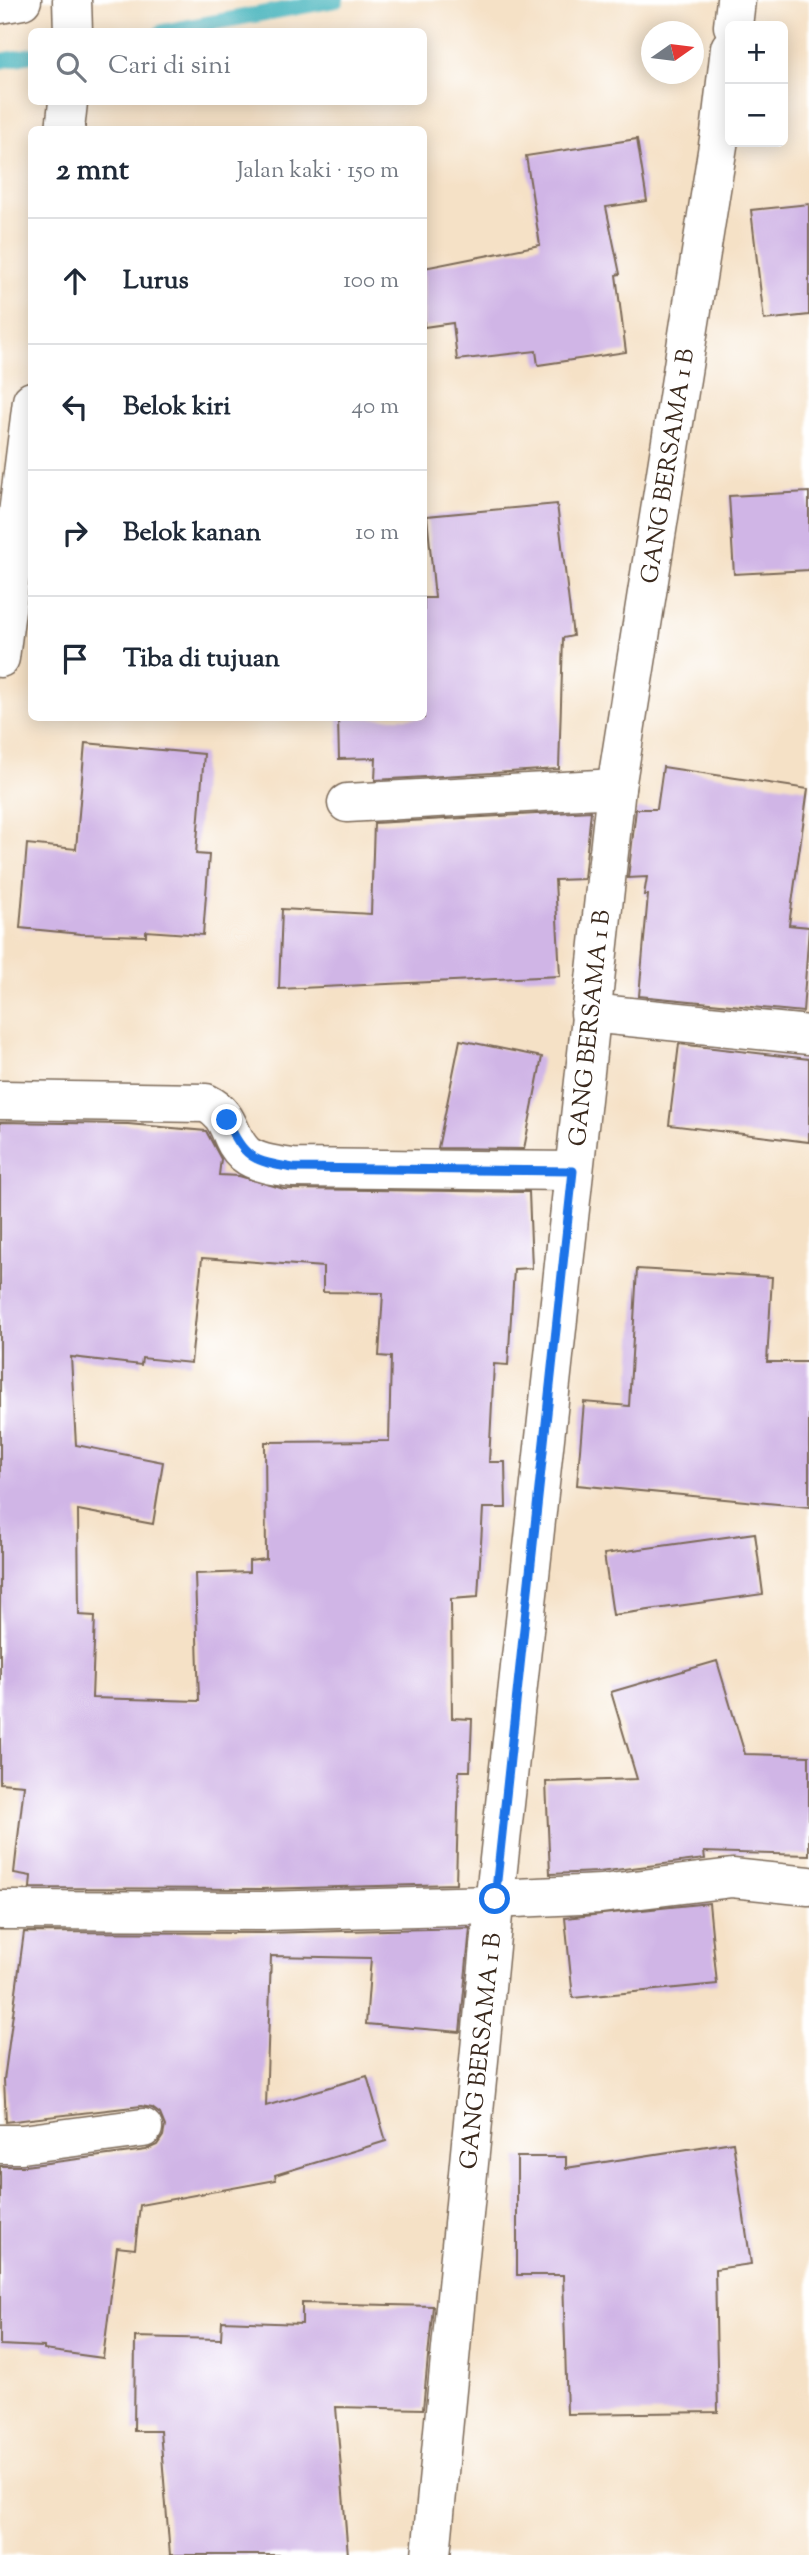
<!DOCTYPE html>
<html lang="id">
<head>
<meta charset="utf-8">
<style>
	:root { --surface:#fff; --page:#f6f6f7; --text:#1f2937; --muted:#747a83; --line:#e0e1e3 }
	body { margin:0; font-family:"Sorts Mill Goudy",serif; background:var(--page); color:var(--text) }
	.controls { position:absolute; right:21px; top:21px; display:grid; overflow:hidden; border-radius:10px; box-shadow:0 4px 18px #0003 }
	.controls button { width:63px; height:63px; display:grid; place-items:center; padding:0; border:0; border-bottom:2px solid var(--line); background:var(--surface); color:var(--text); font:35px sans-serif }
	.compass { position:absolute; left:641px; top:21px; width:63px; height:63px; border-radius:50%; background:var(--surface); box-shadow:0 4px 18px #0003; rotate:76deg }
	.stop { position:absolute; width:21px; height:21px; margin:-16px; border:5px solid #1a73e8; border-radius:50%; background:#fff }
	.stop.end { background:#1a73e8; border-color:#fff; box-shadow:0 2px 7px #0008 }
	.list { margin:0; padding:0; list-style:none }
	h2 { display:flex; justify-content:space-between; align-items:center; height:91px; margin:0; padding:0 28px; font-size:30px }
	h2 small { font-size:23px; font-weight:400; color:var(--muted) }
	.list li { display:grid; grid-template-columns:46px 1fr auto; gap:21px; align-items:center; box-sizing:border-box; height:126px; padding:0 28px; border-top:2px solid var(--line) }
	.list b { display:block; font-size:26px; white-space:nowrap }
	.list em { font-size:23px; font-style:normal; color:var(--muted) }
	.icon { flex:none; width:38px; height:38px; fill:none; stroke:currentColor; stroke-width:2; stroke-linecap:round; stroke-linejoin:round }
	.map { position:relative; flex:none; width:809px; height:2555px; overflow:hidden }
	.search { position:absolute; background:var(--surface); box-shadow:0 4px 18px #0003; left:28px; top:28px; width:399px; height:77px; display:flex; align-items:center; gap:18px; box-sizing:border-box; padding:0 24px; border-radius:10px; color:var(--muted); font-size:26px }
	.panel { position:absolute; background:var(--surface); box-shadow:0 4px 18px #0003; left:28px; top:126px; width:399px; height:595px; border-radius:10px }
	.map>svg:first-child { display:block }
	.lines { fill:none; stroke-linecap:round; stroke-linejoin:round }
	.stream { stroke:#42b2bb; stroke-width:16 }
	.building { fill:#d0b5e6; fill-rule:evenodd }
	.minor-casing { stroke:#7c6a59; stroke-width:41 }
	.minor { stroke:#fff; stroke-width:38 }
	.route { stroke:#1a73e8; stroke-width:9 }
	.labels { text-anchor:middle; stroke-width:5; stroke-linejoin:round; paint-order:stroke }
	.street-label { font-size:24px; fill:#3b2a1e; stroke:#fff }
</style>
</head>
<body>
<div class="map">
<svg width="809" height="2555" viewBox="0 0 809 2555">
	<rect width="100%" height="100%" fill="#fff"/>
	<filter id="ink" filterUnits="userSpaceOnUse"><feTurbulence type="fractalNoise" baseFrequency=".0143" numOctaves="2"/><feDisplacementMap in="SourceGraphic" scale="14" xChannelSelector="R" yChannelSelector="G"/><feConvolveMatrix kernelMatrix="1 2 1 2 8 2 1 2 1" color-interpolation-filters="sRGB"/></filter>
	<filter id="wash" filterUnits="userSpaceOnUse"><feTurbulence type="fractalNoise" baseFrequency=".00686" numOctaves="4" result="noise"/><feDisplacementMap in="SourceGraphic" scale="28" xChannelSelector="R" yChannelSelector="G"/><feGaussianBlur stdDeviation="1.57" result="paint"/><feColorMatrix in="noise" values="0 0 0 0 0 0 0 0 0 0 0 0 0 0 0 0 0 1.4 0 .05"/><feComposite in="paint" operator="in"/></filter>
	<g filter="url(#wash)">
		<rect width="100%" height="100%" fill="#f5e1c6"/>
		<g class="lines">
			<g class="stream">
				<polyline points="162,32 336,0"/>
				<polyline points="0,61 32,55"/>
			</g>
		</g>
		<g id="blocks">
			<g class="building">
				<polygon points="637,139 647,201 606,207 620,274 616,275 626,352 538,365 536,351 457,360 453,323 424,327 424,268 540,245 526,156"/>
				<polygon points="809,204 809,315 764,320 751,210"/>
				<polygon points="809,492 809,570 734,574 729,496"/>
				<polygon points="557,504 573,636 563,638 559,769 375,780 376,758 339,759 338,718 424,718 424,598 435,598 427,516"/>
				<polygon points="85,743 204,754 196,854 209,855 203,935 146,931 146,936 81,934 20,928 27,844 76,849"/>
				<polygon points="663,767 808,789 789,925 809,927 803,1012 639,996 648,895 644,895 647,877 628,878 636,809 657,809"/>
				<polygon points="591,811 584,879 555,880 560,976 279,989 282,909 371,914 374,823"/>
				<polygon points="460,1040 542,1057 524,1149 438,1148"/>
				<polygon points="679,1044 809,1059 809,1142 669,1125"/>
				<path d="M0 1122 128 1124 206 1131 221 1159 219 1175 239 1176 284 1189 529 1192 532 1268 514 1269 508 1365 494 1364 489 1462H505L506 1508H483L478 1597 451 1599 452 1718 472 1719 470 1771H459L456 1884 261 1889 30 1888 31 1876 14 1873 24 1785 0 1783ZM202 1258 323 1267V1292L383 1293 379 1356 391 1357 389 1441 265 1442 266 1559 249 1561V1572L195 1574 199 1701 92 1698 95 1616 79 1615 78 1510 153 1524 163 1462 76 1445 71 1357 141 1365 142 1358 191 1363Z"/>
				<polygon points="637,1269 772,1277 767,1362 809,1362 809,1507 577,1485 584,1402 629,1406"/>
				<polygon points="755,1533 763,1594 613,1615 604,1554"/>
				<polygon points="717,1661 745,1754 809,1756 809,1855 704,1852 705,1859 599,1872 550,1874 546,1782 637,1779 611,1692"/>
				<polygon points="709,1903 717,1984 573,1998 565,1918"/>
				<polygon points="470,1928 460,2032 366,2024 371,1958 271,1956 266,2106 367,2076 386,2141 275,2175 276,2180 140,2205 135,2249 117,2247 103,2358 44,2350 44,2347 0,2345 0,2166 25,2166 146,2150 157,2145 163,2136 165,2126 160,2114 152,2108 141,2106 6,2122 4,2080 24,1932 262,1933"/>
				<polygon points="733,2142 751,2264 715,2269 718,2412 567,2414 563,2275 517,2275 517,2157 566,2157 566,2168"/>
				<polygon points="302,2303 433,2306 423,2409 336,2407 348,2555 170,2555 160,2431 134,2431 135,2337 221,2339 222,2321 302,2324"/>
			</g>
		</g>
	</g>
	<g filter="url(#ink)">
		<use href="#blocks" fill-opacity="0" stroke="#7c6a59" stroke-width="2"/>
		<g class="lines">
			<defs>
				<g id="minor">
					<polyline points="72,0 73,32"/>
					<polyline points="0,4 22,0"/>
					<polyline points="733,26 736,0"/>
					<polyline points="65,130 68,102"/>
					<polyline points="0,658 32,401"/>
					<polyline points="347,803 616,788"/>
					<polyline points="590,1013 809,1035"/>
					<path d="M0 1100 206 1103C233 1116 227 1138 245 1154 257 1164 278 1166 293 1168L573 1171"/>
					<polyline points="495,1899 601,1894 732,1878 809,1886"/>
					<polyline points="0,1910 261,1911 494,1905"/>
					<polyline points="0,2144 22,2144 143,2128"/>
					<polyline points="431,2555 494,1905 616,788 720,133 730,48"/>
				</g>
			</defs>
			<use href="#minor" class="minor-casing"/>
			<use href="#minor" class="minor"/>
		</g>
	</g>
	<g class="lines" filter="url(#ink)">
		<path class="route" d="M227 1120C244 1158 252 1161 293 1168L573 1171 495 1899"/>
	</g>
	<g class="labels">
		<g class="street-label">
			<text transform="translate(667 466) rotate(-81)" y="8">GANG BERSAMA 1 B</text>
			<text transform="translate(589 1028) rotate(-84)" y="8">GANG BERSAMA 1 B</text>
			<text transform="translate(480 2051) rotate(-84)" y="8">GANG BERSAMA 1 B</text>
		</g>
	</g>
</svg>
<div class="controls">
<button>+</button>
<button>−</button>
</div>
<svg class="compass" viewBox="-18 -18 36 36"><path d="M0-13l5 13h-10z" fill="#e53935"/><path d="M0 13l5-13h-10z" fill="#747a83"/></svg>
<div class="stop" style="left:495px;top:1899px"></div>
<div class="stop end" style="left:227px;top:1120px"></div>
<div class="search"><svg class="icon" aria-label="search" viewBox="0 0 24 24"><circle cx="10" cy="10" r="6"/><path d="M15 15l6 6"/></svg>Cari di sini</div>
<section class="panel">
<h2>2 mnt<small>Jalan kaki · 150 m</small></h2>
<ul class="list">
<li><svg class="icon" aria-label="ahead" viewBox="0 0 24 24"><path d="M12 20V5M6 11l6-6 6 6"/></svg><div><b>Lurus</b></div><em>100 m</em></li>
<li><svg class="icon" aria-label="left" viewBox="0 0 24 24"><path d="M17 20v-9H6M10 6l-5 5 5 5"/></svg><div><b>Belok kiri</b></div><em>40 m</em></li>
<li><svg class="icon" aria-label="right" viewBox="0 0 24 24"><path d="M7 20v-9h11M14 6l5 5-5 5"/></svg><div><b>Belok kanan</b></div><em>10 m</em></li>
<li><svg class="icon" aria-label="arrive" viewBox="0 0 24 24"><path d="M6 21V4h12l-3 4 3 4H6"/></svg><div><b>Tiba di tujuan</b></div></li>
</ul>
</section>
</div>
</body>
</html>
